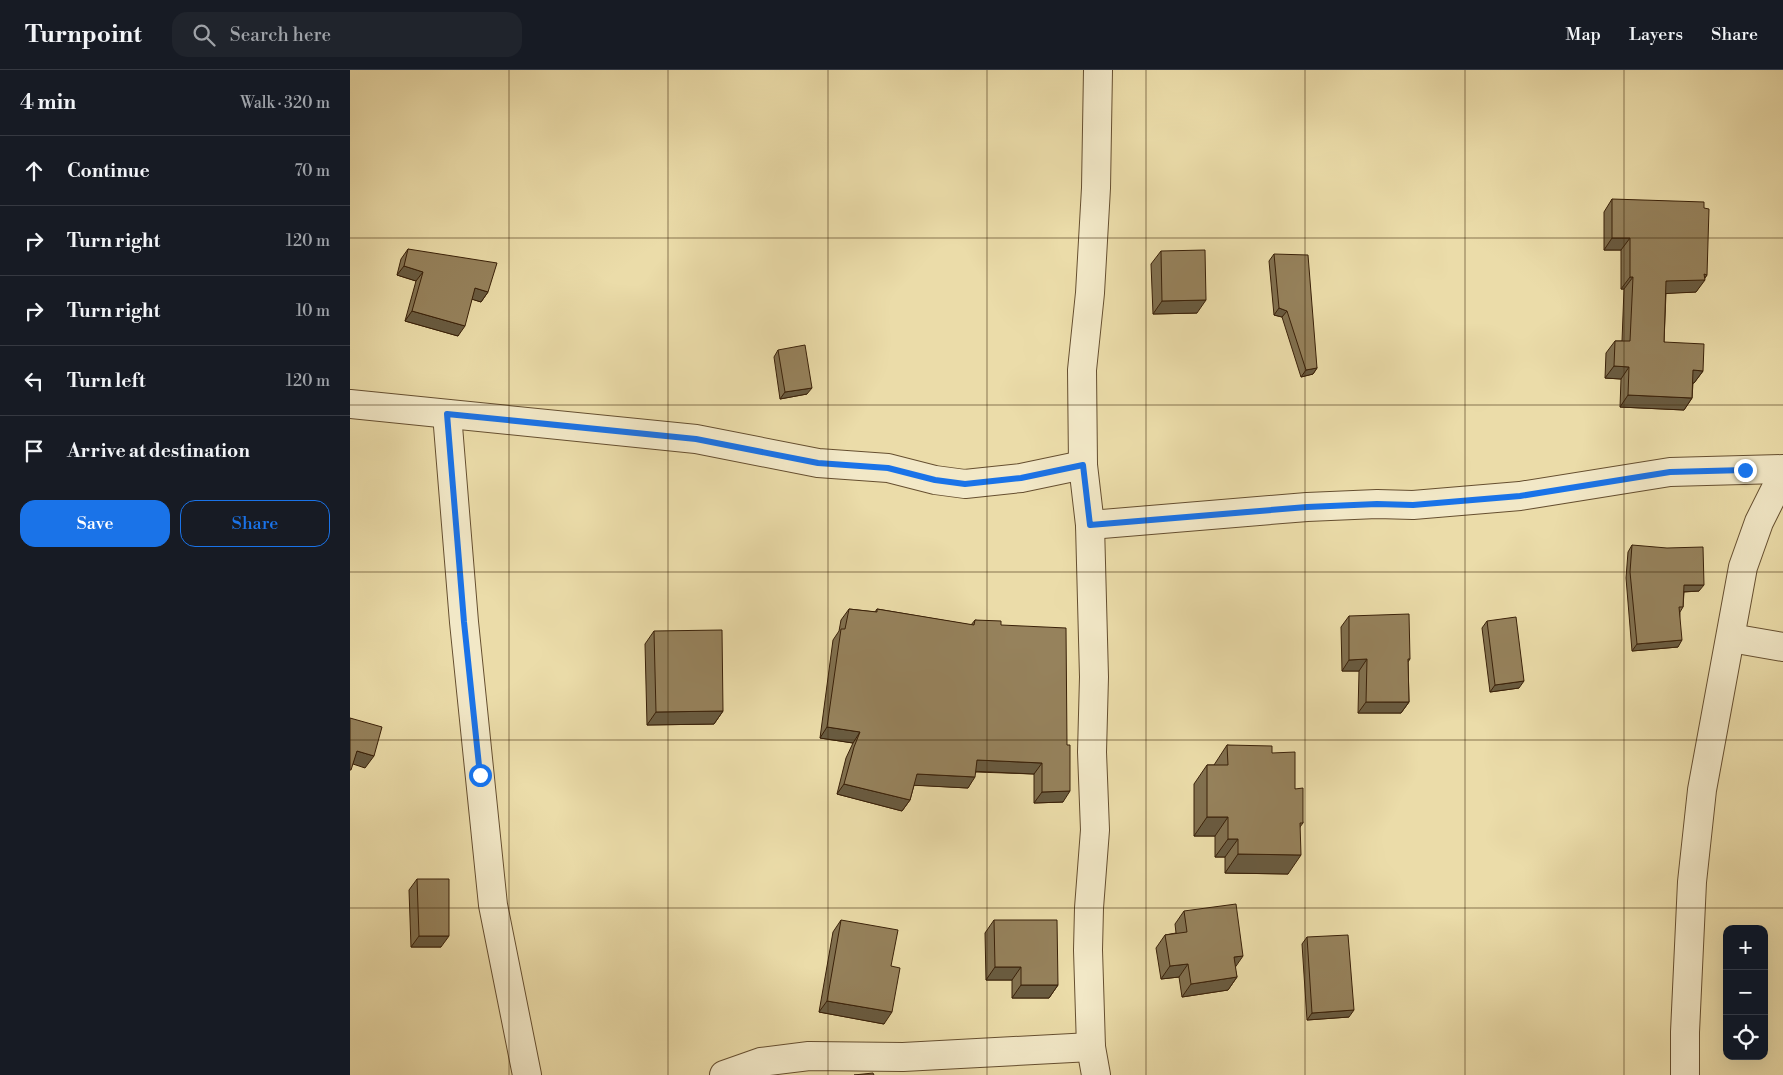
<!DOCTYPE html>
<html lang="en">
<head>
<meta charset="utf-8">
<style>
	:root { --surface:#171b24; --page:#20242c; --text:#f1f3f6; --muted:#9ea1a6; --line:#363941; --accent:#1a73e8 }
	body { margin:0; font-family:"Libre Bodoni",serif; background:var(--page); color:var(--text) }
	.controls { position:absolute; right:15px; bottom:15px; display:grid; overflow:hidden; border-radius:10px; box-shadow:0 5px 20px #0002 }
	.controls button { width:45px; height:45px; display:grid; place-items:center; padding:0; border:0; border-bottom:1px solid var(--line); background:var(--surface); color:var(--text); font:25px sans-serif }
	.stop { position:absolute; width:15px; height:15px; margin:-11px; border:4px solid #1a73e8; border-radius:50%; background:#fff }
	.stop.end { background:#1a73e8; border-color:#fff; box-shadow:0 1px 5px #0008 }
	.list { margin:0; padding:0; list-style:none }
	h2 { display:flex; justify-content:space-between; align-items:center; height:65px; margin:0; padding:0 20px; font-size:21px }
	h2 small { font-size:16px; font-weight:400; color:var(--muted) }
	.list li { display:grid; grid-template-columns:32px 1fr auto; gap:15px; align-items:center; box-sizing:border-box; height:70px; padding:0 20px; border-top:1px solid var(--line) }
	.list b { display:block; font-size:19px; white-space:nowrap }
	.list em { font-size:16px; font-style:normal; color:var(--muted) }
	.actions { display:flex; gap:10px; padding:15px 20px }
	.actions a { flex:1; padding:11px 0; border:1px solid var(--accent); border-radius:15px; text-align:center; font-size:18px; color:var(--accent) }
	.actions .main { background:var(--accent); color:#fff }
	.icon { flex:none; width:28px; height:28px; fill:none; stroke:currentColor; stroke-width:2; stroke-linecap:round; stroke-linejoin:round }
	.map { position:relative; flex:none; width:1433px; height:1005px; overflow:hidden }
	header { display:flex; align-items:center; gap:30px; box-sizing:border-box; height:70px; padding:0 25px; background:var(--surface); border-bottom:1px solid var(--line) }
	header strong { font-size:24px }
	nav { display:flex; gap:28px; margin-inline-start:auto; font-size:18px }
	.search { width:350px; height:45px; background:var(--page); display:flex; align-items:center; gap:12px; box-sizing:border-box; padding:0 18px; border-radius:15px; color:var(--muted); font-size:19px }
	main { display:flex }
	aside { flex:1; background:var(--surface) }
	.map>svg:first-child { display:block }
	.lines { fill:none; stroke-linecap:round; stroke-linejoin:round }
	.street-casing { stroke:#664f30; stroke-width:30 }
	.street { stroke:#f2e8c7; stroke-width:28 }
	.wall { fill:#81704f; stroke:#392008 }
	.shaded-wall { fill:#695b40; stroke:#392008 }
	.building { fill:#96825c; stroke:#392008 }
	.route { stroke:#1a73e8; stroke-width:6 }
	.grid { fill:none; stroke:#392008; stroke-width:1; stroke-opacity:0.55 }
</style>
</head>
<body>
<header>
<strong>Turnpoint</strong>
<div class="search"><svg class="icon" aria-label="search" viewBox="0 0 24 24"><circle cx="10" cy="10" r="6"/><path d="M15 15l6 6"/></svg>Search here</div>
<nav><a>Map</a><a>Layers</a><a>Share</a></nav>
</header>
<main>
<aside>
<h2>4 min<small>Walk · 320 m</small></h2>
<ul class="list">
<li><svg class="icon" aria-label="ahead" viewBox="0 0 24 24"><path d="M12 20V5M6 11l6-6 6 6"/></svg><div><b>Continue</b></div><em>70 m</em></li>
<li><svg class="icon" aria-label="right" viewBox="0 0 24 24"><path d="M7 20v-9h11M14 6l5 5-5 5"/></svg><div><b>Turn right</b></div><em>120 m</em></li>
<li><svg class="icon" aria-label="right" viewBox="0 0 24 24"><path d="M7 20v-9h11M14 6l5 5-5 5"/></svg><div><b>Turn right</b></div><em>10 m</em></li>
<li><svg class="icon" aria-label="left" viewBox="0 0 24 24"><path d="M17 20v-9H6M10 6l-5 5 5 5"/></svg><div><b>Turn left</b></div><em>120 m</em></li>
<li><svg class="icon" aria-label="arrive" viewBox="0 0 24 24"><path d="M6 21V4h12l-3 4 3 4H6"/></svg><div><b>Arrive at destination</b></div></li>
</ul>
<div class="actions"><a class="main">Save</a><a>Share</a></div>
</aside>
<div class="map">
<svg width="1433" height="1005" viewBox="0 0 1433 1005">
	<rect width="100%" height="100%" fill="#ebdca9"/>
	<filter id="stains"><feTurbulence type="fractalNoise" baseFrequency=".004" numOctaves="4"/><feColorMatrix values="0 0 0 0 .2 0 0 0 0 .09 0 0 0 0 .02 0 0 0 .5 -.17"/></filter>
	<radialGradient id="worn" r=".72"><stop offset=".6" stop-color="#630" stop-opacity="0"/><stop offset="1" stop-color="#630" stop-opacity=".3"/></radialGradient>
	<g class="lines">
		<defs>
			<g id="street">
				<polyline points="0,334 346,369 468,393 538,398 585,410 615,414 671,408 733,395"/>
				<polyline points="97,344 114,552 143,835 177,1005"/>
				<polyline points="740,455 957,437 1027,434 1063,435 1170,426 1320,402 1433,399"/>
				<polyline points="1381,568 1433,577"/>
				<polyline points="374,1005 411,992 459,986 553,987 741,977"/>
				<polyline points="746,1005 741,977 738,880 739,838 745,760 742,682 744,607 740,455 733,395 732,300 740,223 746,118 748,0"/>
				<polyline points="1335,1005 1335,962 1342,812 1352,720 1393,497 1409,452 1433,404"/>
			</g>
		</defs>
		<use href="#street" class="street-casing"/>
		<use href="#street" class="street"/>
	</g>
	<g class="wall">
		<polygon points="1262,129 1357,205 1346,222 1316,223 1314,272 1353,301 1344,313 1343,313 1342,328 1334,340 1270,337 1271,309 1255,308 1256,283 1265,271 1272,271 1274,219 1271,219 1271,180 1254,180 1254,142"/>
		<polygon points="58,179 138,222 131,232 122,229 108,266 55,251 66,211 47,205 51,189"/>
		<polygon points="811,181 847,243 803,244 801,194"/>
		<polygon points="924,184 967,298 963,304 951,307 932,247 924,245 919,191"/>
		<polygon points="428,280 457,324 430,329 424,287"/>
		<polygon points="1282,475 1349,521 1334,522 1333,537 1330,542 1328,577 1282,581 1276,508 1278,482"/>
		<polygon points="499,539 525,542 527,539 621,555 625,550 651,555 713,732 684,733 684,704 626,702 618,718 564,715 560,730 552,741 487,724 496,688 503,673 470,668 483,570 489,561 491,550"/>
		<polygon points="999,546 1060,589 1058,592 1059,632 1051,643 1008,643 1009,601 992,601 991,557"/>
		<polygon points="1137,551 1169,618 1140,622 1132,558"/>
		<polygon points="304,561 373,641 364,654 297,655 295,574"/>
		<polygon points="877,675 922,683 945,719 953,753 950,757 938,804 875,803 875,787 865,787 865,766 844,766 844,714 857,695 864,695"/>
		<polygon points="67,809 91,877 61,877 59,820"/>
		<polygon points="834,841 885,898 887,907 878,920 832,927 829,907 811,909 806,878 815,865 826,863 825,854"/>
		<polygon points="491,850 541,896 534,954 469,942 483,862"/>
		<polygon points="644,850 708,915 699,928 662,928 662,910 636,910 635,863"/>
		<polygon points="957,867 999,947 957,950 952,874"/>
	</g>
	<g class="shaded-wall">
		<polygon points="1262,168 1280,168 1271,180 1254,180"/>
		<polygon points="54,196 73,202 66,211 47,205"/>
		<polygon points="1354,204 1357,205 1353,210 1355,210 1346,222 1308,224 1316,211"/>
		<polygon points="1280,207 1283,207 1274,219 1271,219"/>
		<polygon points="125,218 138,222 131,232 118,228"/>
		<polygon points="856,230 847,243 803,244 812,231"/>
		<polygon points="929,238 937,241 932,247 924,245"/>
		<polygon points="62,241 115,256 108,266 55,251"/>
		<polygon points="1264,296 1279,297 1271,309 1255,308"/>
		<polygon points="967,298 963,304 951,307 956,300"/>
		<polygon points="1343,300 1353,301 1344,313 1335,313"/>
		<polygon points="462,318 457,324 430,329 435,322"/>
		<polygon points="1278,325 1342,328 1334,340 1270,337"/>
		<polygon points="1334,515 1354,515 1349,521 1329,522"/>
		<polygon points="1332,570 1328,577 1282,581 1287,574"/>
		<polygon points="1017,589 1009,601 992,601 999,590"/>
		<polygon points="1174,611 1169,618 1140,622 1145,615"/>
		<polygon points="1016,632 1059,632 1051,643 1008,643"/>
		<polygon points="373,641 364,654 297,655 306,642"/>
		<polygon points="477,657 510,662 503,673 470,668"/>
		<polygon points="7,681 24,686 15,698 0,693"/>
		<polygon points="627,690 692,693 684,704 619,701"/>
		<polygon points="567,704 625,707 618,718 559,715"/>
		<polygon points="494,714 560,730 552,741 487,724"/>
		<polygon points="720,721 713,732 684,733 692,722"/>
		<polygon points="857,747 878,747 865,766 844,766"/>
		<polygon points="878,769 888,769 875,787 865,787"/>
		<polygon points="888,784 951,785 938,804 875,803"/>
		<polygon points="69,866 99,866 91,877 61,877"/>
		<polygon points="893,886 884,899 884,887"/>
		<polygon points="838,894 829,907 811,909 820,896"/>
		<polygon points="645,897 671,897 662,910 636,910"/>
		<polygon points="887,907 878,920 832,927 841,914"/>
		<polygon points="671,915 708,915 699,928 662,928"/>
		<polygon points="477,931 542,942 534,954 469,942"/>
		<polygon points="1004,940 999,947 957,950 962,943"/>
	</g>
	<g class="building">
		<polygon points="1262,129 1354,132 1354,138 1359,139 1357,205 1354,204 1355,210 1316,211 1314,272 1354,274 1353,301 1343,300 1342,328 1278,325 1279,297 1264,296 1265,271 1280,271 1283,207 1280,207 1280,168 1262,168"/>
		<polygon points="58,179 147,193 138,222 125,218 115,256 62,241 73,202 54,196"/>
		<polygon points="855,180 856,230 812,231 811,181"/>
		<polygon points="924,184 958,185 967,298 956,300 937,241 929,238"/>
		<polygon points="455,275 462,318 435,322 428,280"/>
		<polygon points="1282,475 1317,478 1353,477 1354,515 1334,515 1333,537 1329,537 1332,570 1287,574 1280,502"/>
		<polygon points="499,539 527,542 527,539 624,555 625,550 651,551 651,555 716,558 717,675 720,675 720,721 692,722 692,693 627,690 625,707 567,704 560,730 494,714 504,677 510,662 477,657 491,559 495,559"/>
		<polygon points="1059,544 1060,589 1058,589 1059,632 1016,632 1017,589 999,590 999,546"/>
		<polygon points="1166,547 1174,611 1145,615 1137,551"/>
		<polygon points="372,560 373,641 306,642 304,561"/>
		<polygon points="0,648 32,657 24,686 7,681 1,700 0,700"/>
		<polygon points="877,675 922,676 922,683 945,682 945,719 953,718 953,753 950,753 951,785 888,784 888,769 878,769 878,747 857,747 857,695 878,695"/>
		<polygon points="67,809 99,809 99,866 69,866"/>
		<polygon points="886,834 893,886 884,887 887,907 841,914 838,894 820,896 815,865 837,862 834,841"/>
		<polygon points="491,850 548,860 541,896 550,898 542,942 477,931"/>
		<polygon points="644,850 707,850 708,915 671,915 671,897 645,897"/>
		<polygon points="998,865 1004,940 962,943 957,867"/>
		<polygon points="523,1003 524,1005 504,1005"/>
	</g>
	<g class="lines">
		<polyline class="route" points="130,705 114,552 97,344 346,369 468,393 538,398 585,410 615,414 671,408 733,395 740,455 957,437 1027,434 1063,435 1170,426 1320,402 1395,400"/>
	</g>
	<path class="grid" d="M159 0V1005M318 0V1005M478 0V1005M637 0V1005M796 0V1005M955 0V1005M1115 0V1005M1274 0V1005M0 168H1433M0 335H1433M0 502H1433M0 670H1433M0 838H1433"/>
	<rect width="100%" height="100%" filter="url(#stains)"/>
	<rect width="100%" height="100%" fill="url(#worn)"/>
</svg>
<div class="controls">
<button>+</button>
<button>−</button>
<button><svg class="icon" aria-label="locate" viewBox="0 0 24 24"><circle cx="12" cy="12" r="6"/><path d="M12 2v4M12 18v4M2 12h4M18 12h4"/></svg></button>
</div>
<div class="stop" style="left:130px;top:705px"></div>
<div class="stop end" style="left:1395px;top:400px"></div>
</div>
</main>
</body>
</html>
